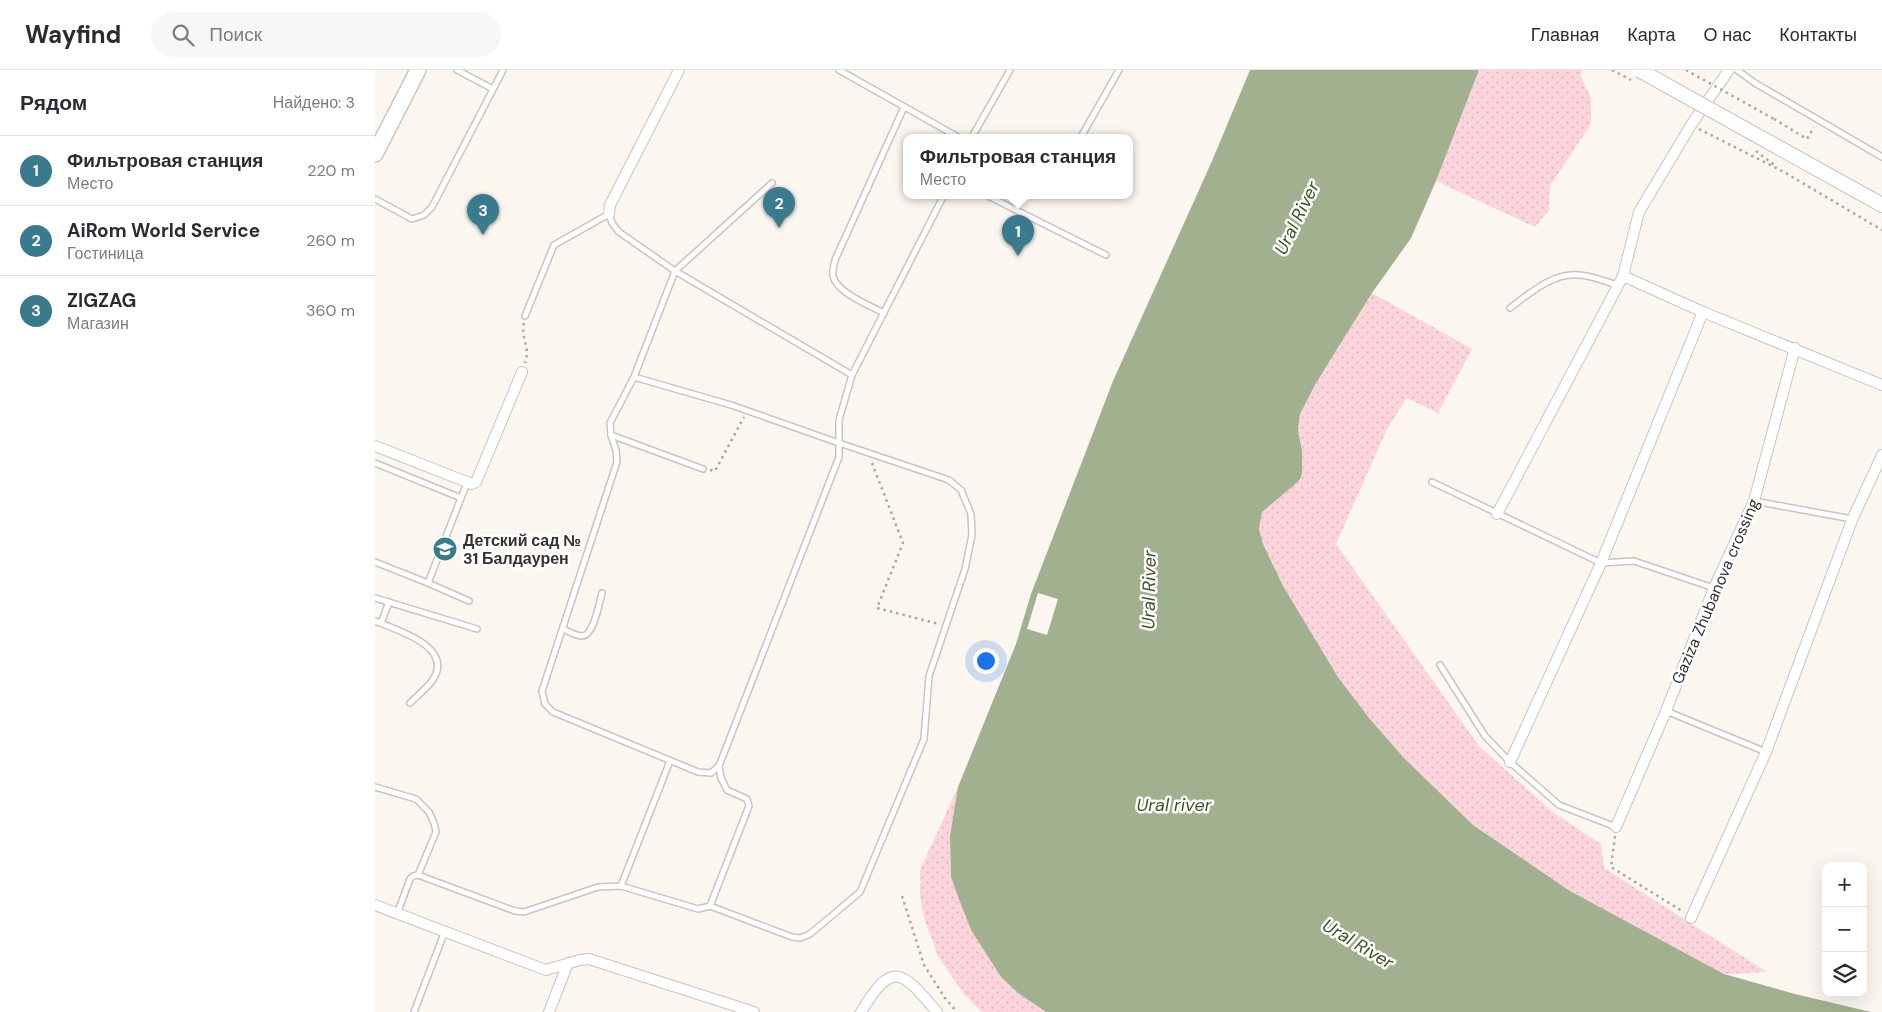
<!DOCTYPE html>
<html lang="ru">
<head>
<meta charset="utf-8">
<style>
	:root { --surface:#fff; --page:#f7f7f7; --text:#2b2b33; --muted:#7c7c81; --line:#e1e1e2; --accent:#397a8d }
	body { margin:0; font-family:"DM Sans",sans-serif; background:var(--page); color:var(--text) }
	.controls { position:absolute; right:15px; bottom:15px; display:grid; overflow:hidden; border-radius:10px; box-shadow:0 5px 20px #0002 }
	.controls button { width:45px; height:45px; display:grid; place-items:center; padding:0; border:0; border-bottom:1px solid var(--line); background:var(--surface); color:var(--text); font:25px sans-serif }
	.you { position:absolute; left:610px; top:590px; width:18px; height:18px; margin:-12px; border:4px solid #fff; border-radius:50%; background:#1a73e8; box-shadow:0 0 0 8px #1a73e833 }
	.badge { display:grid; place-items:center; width:32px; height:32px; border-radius:50%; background:var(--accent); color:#fff; font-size:16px; font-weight:700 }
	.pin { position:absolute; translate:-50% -41px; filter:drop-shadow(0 1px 2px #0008) }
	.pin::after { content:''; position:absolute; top:26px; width:18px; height:15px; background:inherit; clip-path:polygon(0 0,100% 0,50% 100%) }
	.popup { position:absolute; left:528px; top:64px; width:230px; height:65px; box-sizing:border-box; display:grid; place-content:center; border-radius:10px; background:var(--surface); filter:drop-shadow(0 1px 4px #0005); font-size:16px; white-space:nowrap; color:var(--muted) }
	.popup b { font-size:19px; color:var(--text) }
	.popup::after { content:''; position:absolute; left:50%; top:100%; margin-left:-10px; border:10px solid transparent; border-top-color:var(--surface) }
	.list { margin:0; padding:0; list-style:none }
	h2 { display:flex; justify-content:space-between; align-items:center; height:65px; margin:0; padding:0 20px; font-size:21px }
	h2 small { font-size:16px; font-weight:400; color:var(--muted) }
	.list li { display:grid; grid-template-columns:32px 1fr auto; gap:15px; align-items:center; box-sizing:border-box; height:70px; padding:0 20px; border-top:1px solid var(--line) }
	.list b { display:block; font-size:19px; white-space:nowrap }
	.list p { margin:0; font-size:16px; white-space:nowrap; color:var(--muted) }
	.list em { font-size:16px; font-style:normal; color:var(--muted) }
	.icon { flex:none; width:28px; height:28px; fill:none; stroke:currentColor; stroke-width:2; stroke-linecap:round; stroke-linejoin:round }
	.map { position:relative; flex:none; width:1507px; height:942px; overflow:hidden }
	header { display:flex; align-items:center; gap:30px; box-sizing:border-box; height:70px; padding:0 25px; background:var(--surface); border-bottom:1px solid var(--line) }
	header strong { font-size:24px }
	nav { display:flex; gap:28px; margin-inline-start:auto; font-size:18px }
	.search { width:350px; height:45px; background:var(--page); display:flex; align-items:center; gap:12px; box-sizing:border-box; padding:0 18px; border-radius:28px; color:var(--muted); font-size:19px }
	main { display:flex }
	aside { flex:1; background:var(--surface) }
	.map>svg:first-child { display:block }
	.grass { fill:url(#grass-dots) }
	.water { fill:#a1b18f }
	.pier { fill:#fcf6f1 }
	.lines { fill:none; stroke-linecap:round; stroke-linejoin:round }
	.lane-casing { stroke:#cac4bf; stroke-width:8 }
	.street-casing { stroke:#cac4bf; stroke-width:12 }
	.secondary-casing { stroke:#cac4bf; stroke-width:16 }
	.primary-casing { stroke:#cac4bf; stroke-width:18 }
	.path { stroke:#aba7a3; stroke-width:2.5; stroke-dasharray:2.5 4; stroke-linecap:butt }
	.lane { stroke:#fff; stroke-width:5 }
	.street { stroke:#fff; stroke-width:10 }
	.secondary { stroke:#fff; stroke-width:14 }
	.primary { stroke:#fff; stroke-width:15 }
	.secondary-bridge-casing { stroke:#cac4bf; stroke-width:16; stroke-linecap:butt }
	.path-bridge { stroke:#aba7a3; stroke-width:2.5; stroke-dasharray:2.5 4; stroke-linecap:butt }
	.secondary-bridge { stroke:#fff; stroke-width:14 }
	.labels { text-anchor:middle; stroke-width:5; stroke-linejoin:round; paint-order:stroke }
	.poi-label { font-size:16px; font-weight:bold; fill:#343230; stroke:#fff; text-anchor:start }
	.street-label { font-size:16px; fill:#343230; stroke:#fff }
	.water-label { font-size:18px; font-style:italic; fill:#3d521e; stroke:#fff }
</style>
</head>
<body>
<header>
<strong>Wayfind</strong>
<div class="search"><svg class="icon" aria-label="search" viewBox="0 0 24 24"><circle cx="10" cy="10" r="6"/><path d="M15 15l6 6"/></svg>Поиск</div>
<nav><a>Главная</a><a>Карта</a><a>О нас</a><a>Контакты</a></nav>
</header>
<main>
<aside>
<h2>Рядом<small>Найдено: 3</small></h2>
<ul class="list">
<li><span class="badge">1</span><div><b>Фильтровая станция</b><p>Место</p></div><em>220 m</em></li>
<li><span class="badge">2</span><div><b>AiRom World Service</b><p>Гостиница</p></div><em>260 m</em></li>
<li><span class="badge">3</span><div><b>ZIGZAG</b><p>Магазин</p></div><em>360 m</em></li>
</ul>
</aside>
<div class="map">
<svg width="1507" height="942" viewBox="0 0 1507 942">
	<defs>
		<pattern id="grass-dots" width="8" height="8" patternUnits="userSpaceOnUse" patternTransform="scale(1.25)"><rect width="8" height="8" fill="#fcd4dc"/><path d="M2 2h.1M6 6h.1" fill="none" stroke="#d9b6bd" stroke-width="1.8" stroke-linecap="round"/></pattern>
	</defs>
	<rect width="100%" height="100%" fill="#fcf6f1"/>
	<g class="grass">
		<polygon points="1104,0 1208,0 1205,5 1216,28 1216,54 1175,116 1174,140 1160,157 1061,111"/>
		<polygon points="997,223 1097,279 1063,343 1032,328 1013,357 961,474 1104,676 1179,743 1226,774 1229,798 1392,902 1349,904 1195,821 1098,755 1029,688 994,648 963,607 908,516 888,474 884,459 885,448 887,442 893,436 919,415 927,403 927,380 923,360 925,344 941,313"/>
		<polygon points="583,717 575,766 576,807 582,824 596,860 626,907 643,923 671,942 607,942 589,924 563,886 550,851 545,826 545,800"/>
	</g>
	<polygon class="water" points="875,0 1104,0 1061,111 1036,168 997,223 941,313 925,344 923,360 927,381 927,403 925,409 919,415 887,442 884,459 888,474 908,516 963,607 994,648 1029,688 1098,755 1195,821 1349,904 1420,924 1496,942 671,942 643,923 626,907 596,860 582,824 576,807 575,766 583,717 641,574 656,524 738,311 837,91"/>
	<polygon class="pier" points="663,523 683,529 672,565 652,559"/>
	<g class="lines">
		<defs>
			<g id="lane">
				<polyline points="82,0 118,19"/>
				<polyline points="464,0 583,67"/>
				<polyline points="1362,0 1380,13 1507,87"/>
				<polyline points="597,67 635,0"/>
				<polyline points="706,67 744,0"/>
				<polyline points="611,125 731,185"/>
				<polyline points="0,129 37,149 49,145 57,137 128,0"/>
				<path d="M1135 238C1155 223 1178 202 1205 205 1218 206 1231 212 1243 215"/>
				<path d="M509 243C494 235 462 223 458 206 457 201 459 195 460 190L529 37"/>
				<polyline points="150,246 179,175 234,144 237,153 244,162 300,201 477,305"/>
				<polyline points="259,307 356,335 464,373 464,387 344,696 336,703 323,702 178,642 170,634 167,621 242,392 241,380 236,365 235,353 259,307 300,201 397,113"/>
				<polyline points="236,365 328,399"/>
				<polyline points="0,393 86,428 53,513 0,492"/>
				<polyline points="1057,412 1226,493 1259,491 1339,518"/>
				<polyline points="86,428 92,413"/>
				<polyline points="1379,431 1477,449"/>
				<polyline points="53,513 94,531"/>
				<polyline points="0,528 102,559"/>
				<path d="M0 551C22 560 81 577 57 611 51 619 42 626 35 633"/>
				<polyline points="6,553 14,532"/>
				<path d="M188 559C193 561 201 566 207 566 219 566 224 533 227 523"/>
				<polyline points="1065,595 1110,666 1135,692 1184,735 1241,757"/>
				<polyline points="1291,641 1391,682"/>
				<polyline points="0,717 41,729 54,742 59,753 61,762 43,805"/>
				<polyline points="246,816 295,691"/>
				<polyline points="335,836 374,736 372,729 352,720 346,708 344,696"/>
				<polyline points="22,844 35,809 38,806 43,805 140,841 149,842 223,817 246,816 323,839 335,836 417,867 425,868 435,864 485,822 549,669 554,606 590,499 597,465 596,444 586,420 574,410 464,373 464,350 477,305 569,125"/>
				<polyline points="39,942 70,861"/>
			</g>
			<g id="street">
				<polyline points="234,144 235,135 304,0"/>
				<polyline points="1248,206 1328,242 1507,315"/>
				<polyline points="0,376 97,414 101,412 147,302"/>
				<polyline points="1122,444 1248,206 1264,142 1316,55 1354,0"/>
				<polyline points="1135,692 1226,493 1328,242"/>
				<polyline points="1241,757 1291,641 1339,518 1379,431 1420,278"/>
				<polyline points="0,835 171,900 205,890 214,889 379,942"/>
				<polyline points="1316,848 1391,682 1477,450 1507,385"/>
				<polyline points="174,942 193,893"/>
				<path d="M486 942C518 889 527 901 562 942"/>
			</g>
			<polyline id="secondary" points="1381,65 1507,135"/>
			<polyline id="primary" points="0,84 43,0"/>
		</defs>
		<use href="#lane" class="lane-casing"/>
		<use href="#street" class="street-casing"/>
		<use href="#secondary" class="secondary-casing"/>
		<use href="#primary" class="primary-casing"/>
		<g class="path">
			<polyline points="1399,49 1432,69 1439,57"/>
			<polyline points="1324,59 1409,102 1507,160"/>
			<polyline points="1381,81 1402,97"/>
			<path d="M149 253C145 267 156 277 150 293"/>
			<polyline points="497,393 528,473 502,538 564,554"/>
			<polyline points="335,400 340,401 369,347"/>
			<polyline points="1240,766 1236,797 1307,841"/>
			<polyline points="527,826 549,895 570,928 582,942"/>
		</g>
		<use href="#lane" class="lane"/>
		<use href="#street" class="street"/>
		<use href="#secondary" class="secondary"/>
		<use href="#primary" class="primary"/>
		<defs>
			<polyline id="secondary-bridge" points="1264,0 1381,65"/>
		</defs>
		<use href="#secondary-bridge" class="secondary-bridge-casing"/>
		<g class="path-bridge">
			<polyline points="1237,0 1256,10"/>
			<polyline points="1311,0 1399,49"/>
		</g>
		<use href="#secondary-bridge" class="secondary-bridge"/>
	</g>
	<defs>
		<symbol id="school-disc" viewBox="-11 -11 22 22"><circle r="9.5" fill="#397a8d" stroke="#fff"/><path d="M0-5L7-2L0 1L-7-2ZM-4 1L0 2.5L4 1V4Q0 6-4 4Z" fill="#fff"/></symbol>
	</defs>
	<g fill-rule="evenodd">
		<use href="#school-disc" x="56" y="465" width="28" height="28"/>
	</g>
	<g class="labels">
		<g class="poi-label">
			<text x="88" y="476">Детский сад №<tspan x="88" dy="18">31 Балдаурен</tspan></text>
		</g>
		<g class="street-label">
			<text transform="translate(1340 521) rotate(-67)" y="6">Gaziza Zhubanova crossing</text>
		</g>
		<g class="water-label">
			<text transform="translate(922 148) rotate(-64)" y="6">Ural River</text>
			<text transform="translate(774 520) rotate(-89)" y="6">Ural River</text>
			<text x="799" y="741">Ural river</text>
			<text transform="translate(983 874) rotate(31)" y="6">Ural River</text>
		</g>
	</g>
</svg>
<div class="controls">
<button>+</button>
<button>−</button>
<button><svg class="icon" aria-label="layers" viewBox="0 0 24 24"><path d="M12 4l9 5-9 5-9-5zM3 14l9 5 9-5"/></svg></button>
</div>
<div class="you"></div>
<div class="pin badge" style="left:643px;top:186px">1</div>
<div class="popup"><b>Фильтровая станция</b>Место</div>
<div class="pin badge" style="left:404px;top:158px">2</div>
<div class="pin badge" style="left:108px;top:165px">3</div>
</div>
</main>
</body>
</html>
